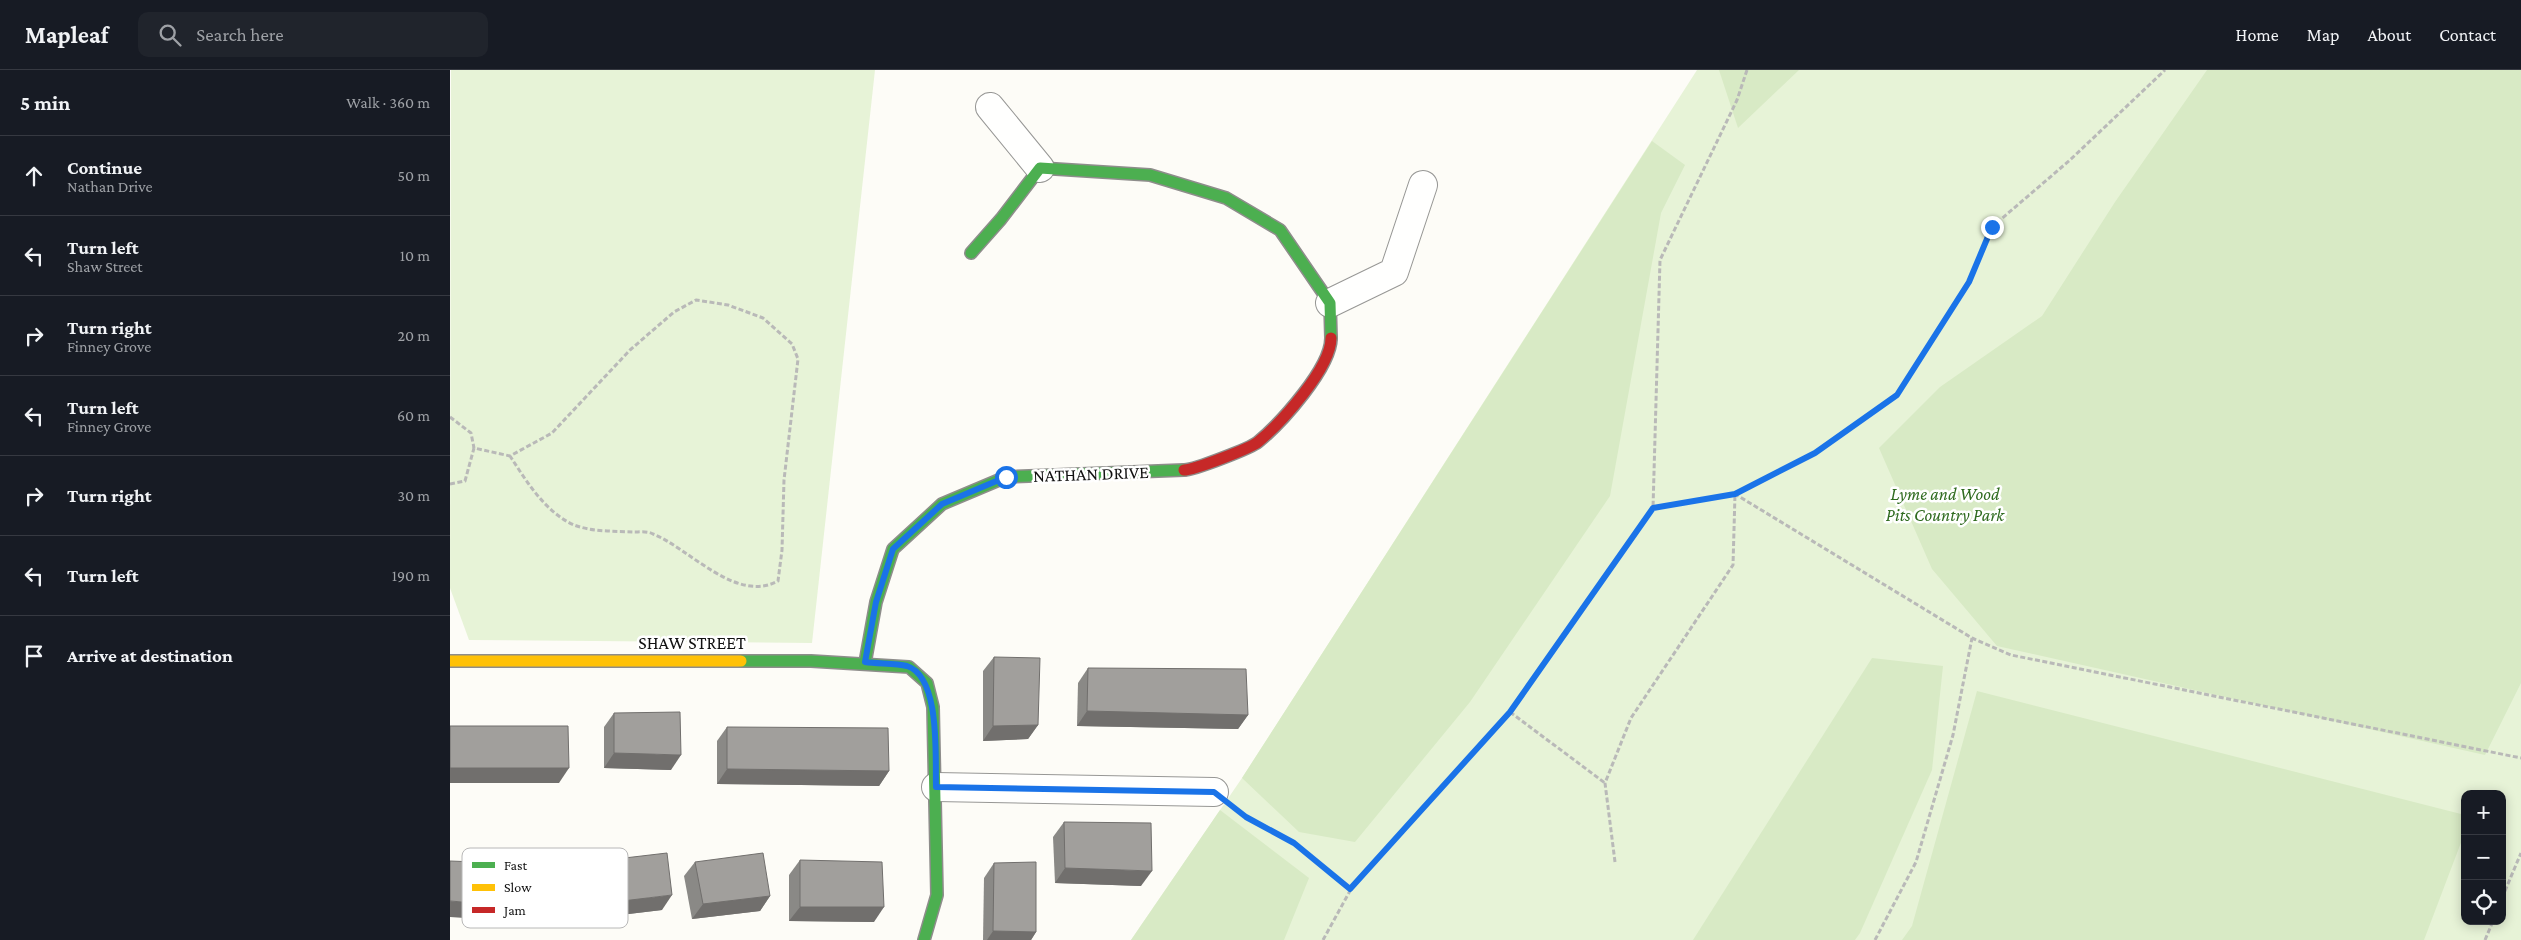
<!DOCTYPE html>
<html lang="en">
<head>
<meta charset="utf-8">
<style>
	:root { --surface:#171b24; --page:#20242c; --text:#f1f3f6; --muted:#9ea1a6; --line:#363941 }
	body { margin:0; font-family:"Crimson Pro",serif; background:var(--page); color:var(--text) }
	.controls { position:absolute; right:15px; bottom:15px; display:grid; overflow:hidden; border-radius:10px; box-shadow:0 2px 12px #0003 }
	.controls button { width:45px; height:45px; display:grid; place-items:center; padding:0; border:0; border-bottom:1px solid var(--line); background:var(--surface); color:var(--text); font:25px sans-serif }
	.stop { position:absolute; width:15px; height:15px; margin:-11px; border:4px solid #1a73e8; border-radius:50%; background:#fff }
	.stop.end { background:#1a73e8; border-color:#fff; box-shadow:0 1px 5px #0008 }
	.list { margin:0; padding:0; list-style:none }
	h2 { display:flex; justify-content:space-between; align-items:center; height:65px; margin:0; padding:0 20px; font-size:21px }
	h2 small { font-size:16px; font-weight:400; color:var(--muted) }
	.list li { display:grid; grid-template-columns:32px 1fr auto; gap:15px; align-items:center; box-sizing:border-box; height:80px; padding:0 20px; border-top:1px solid var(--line) }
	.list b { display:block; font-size:19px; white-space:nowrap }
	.list p { margin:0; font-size:16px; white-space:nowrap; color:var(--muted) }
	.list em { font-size:16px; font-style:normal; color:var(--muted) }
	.icon { flex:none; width:28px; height:28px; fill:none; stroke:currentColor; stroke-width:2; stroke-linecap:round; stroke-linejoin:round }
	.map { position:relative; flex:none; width:2071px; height:870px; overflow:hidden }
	header { display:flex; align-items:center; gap:30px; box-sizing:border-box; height:70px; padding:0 25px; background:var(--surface); border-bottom:1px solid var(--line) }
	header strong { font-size:24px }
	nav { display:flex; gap:28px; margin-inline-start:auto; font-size:18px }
	.search { width:350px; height:45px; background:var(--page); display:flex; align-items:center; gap:12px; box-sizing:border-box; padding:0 18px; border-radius:10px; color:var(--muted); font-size:19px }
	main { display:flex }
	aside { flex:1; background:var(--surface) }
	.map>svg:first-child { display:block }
	.green { fill:#e7f3d7; fill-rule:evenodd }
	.forest { fill:#d8eac5 }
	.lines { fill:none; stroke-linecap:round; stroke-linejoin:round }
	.street-casing { stroke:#979795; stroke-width:30 }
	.fast-casing { stroke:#8e8d8b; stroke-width:14 }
	.slow-casing { stroke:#8e8d8b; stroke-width:14 }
	.jam-casing { stroke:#8e8d8b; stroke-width:14 }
	.path { stroke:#b9b9b8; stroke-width:3; stroke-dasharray:5 2.5; stroke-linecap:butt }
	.street { stroke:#fffffe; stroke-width:28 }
	.fast { stroke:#4caf50; stroke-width:11 }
	.slow { stroke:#ffc107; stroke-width:11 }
	.jam { stroke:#c62828; stroke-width:11 }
	.wall { fill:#8a8986 }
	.shaded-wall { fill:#716f6d }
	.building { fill:#a19f9c; stroke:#716f6d }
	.route { stroke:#1a73e8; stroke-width:6 }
	.labels { text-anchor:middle; stroke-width:5; stroke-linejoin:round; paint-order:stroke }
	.street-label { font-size:18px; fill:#111; stroke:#fff }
	.park-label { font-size:18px; font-style:italic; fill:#2f6b1f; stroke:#fff }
	.key { fill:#fff; stroke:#b8b8b8; stroke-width:1 }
	.key-label { font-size:14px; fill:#111 }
</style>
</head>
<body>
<header>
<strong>Mapleaf</strong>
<div class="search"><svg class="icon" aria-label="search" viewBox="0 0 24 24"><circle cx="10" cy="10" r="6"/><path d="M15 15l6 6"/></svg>Search here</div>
<nav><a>Home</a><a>Map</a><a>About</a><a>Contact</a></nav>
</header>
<main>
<aside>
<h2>5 min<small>Walk · 360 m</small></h2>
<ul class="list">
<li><svg class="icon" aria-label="ahead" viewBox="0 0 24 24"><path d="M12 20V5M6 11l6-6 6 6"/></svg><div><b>Continue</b><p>Nathan Drive</p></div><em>50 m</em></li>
<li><svg class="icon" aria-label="left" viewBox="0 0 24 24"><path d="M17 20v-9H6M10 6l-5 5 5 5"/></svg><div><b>Turn left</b><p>Shaw Street</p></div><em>10 m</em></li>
<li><svg class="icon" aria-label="right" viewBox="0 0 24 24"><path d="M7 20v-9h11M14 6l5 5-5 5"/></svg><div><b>Turn right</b><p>Finney Grove</p></div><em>20 m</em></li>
<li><svg class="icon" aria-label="left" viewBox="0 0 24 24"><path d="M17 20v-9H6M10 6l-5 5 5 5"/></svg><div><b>Turn left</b><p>Finney Grove</p></div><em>60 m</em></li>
<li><svg class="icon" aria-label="right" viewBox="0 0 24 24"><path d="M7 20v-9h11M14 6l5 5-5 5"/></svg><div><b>Turn right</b></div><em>30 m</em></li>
<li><svg class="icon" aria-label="left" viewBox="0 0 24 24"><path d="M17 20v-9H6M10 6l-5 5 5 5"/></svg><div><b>Turn left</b></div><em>190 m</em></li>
<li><svg class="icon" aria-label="arrive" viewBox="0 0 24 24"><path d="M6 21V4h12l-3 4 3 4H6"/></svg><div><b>Arrive at destination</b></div></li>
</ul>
</aside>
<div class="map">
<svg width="2071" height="870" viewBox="0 0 2071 870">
	<rect width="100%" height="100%" fill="#fdfcf7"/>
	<g class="green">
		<polygon points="1,0 425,0 362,573 19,570 0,518"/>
		<path d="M1247 0H2071V870H681L792 708ZM2015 724H2052V851H2015Z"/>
	</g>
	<g class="forest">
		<polygon points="1269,0 1349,0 1288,58"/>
		<polygon points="1757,0 2071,0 2071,613 2035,685 1547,576 1482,499 1429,378 1490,317 1592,246 1665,132"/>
		<polygon points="1202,71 1235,95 1211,143 1160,426 1020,632 905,772 849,762 792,708"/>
		<polygon points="1422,588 1493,596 1482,700 1410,863 1405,870 1243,870"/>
		<polygon points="1527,621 2015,745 2015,762 1974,870 1452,870 1462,856"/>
		<polygon points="770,740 859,808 834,870 681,870"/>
	</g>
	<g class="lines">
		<defs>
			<g id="street">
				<polyline points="540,37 590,98"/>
				<polyline points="880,233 944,202 973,115"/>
				<polyline points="486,717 764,722"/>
			</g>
			<g id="fast">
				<polyline points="521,183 551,149 590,98 700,105 776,128 830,160 880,233 881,268"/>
				<polyline points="291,591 361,591 459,597 477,613 483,637 487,825 474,870"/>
				<polyline points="415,593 426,532 443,479 492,434 556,407 734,400"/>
			</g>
			<polyline id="slow" points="0,591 291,591"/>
			<path id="jam" d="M734 400C744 400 801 378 808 372 831 353 881 298 881 268"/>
		</defs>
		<use href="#street" class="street-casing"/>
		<use href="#fast" class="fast-casing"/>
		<use href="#slow" class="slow-casing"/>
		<use href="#jam" class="jam-casing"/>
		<g class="path">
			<polyline points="0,347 21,363 24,378"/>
			<path d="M0 414 15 411 24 378 60 386 102 363 180 280 224 242 246 230 278 235 313 248 342 274 348 289 334 410 332 480 328 511C286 534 239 478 203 464 198 461 190 462 184 462 165 461 142 462 124 455 95 442 77 412 60 386"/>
			<polyline points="1203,438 1285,424 1522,568 1561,585 2071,688"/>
			<polyline points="1060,642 1155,713"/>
			<polyline points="787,740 796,747 844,773 901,819"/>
			<polyline points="1165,792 1155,713 1181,648 1283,495 1285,424 1365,383 1447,325 1519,212 1542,157 1620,90 1715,0"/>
			<polyline points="2052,828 2071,783"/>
			<polyline points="873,870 901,819 1060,642 1203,438 1210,190 1287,30 1297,0"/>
			<polyline points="1425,870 1466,792 1503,665 1522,568"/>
			<polyline points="2035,870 2043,851"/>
		</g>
		<use href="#street" class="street"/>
		<use href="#fast" class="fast"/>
		<use href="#slow" class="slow"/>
		<use href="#jam" class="jam"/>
	</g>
	<g class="wall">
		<polygon points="544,587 588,655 578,669 533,671 533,601"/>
		<polygon points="638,598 798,645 788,659 627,656 628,613"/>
		<polygon points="164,643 221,700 154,698 154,657"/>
		<polygon points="277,657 439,701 429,716 267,714 267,671"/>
		<polygon points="614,752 691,816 605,813 603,767"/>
		<polygon points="54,790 130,823 119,838 52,848 43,804"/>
		<polygon points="350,790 424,852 339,851 339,805"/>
		<polygon points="149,791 212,840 145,848 139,806"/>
		<polygon points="245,792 320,826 310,841 242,849 234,806"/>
		<polygon points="544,793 586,862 581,870 533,870 534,808"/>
	</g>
	<g class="shaded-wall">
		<polygon points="637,641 798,645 788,659 627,656"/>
		<polygon points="588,655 578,669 533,671 543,656"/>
		<polygon points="164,683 231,685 221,700 154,698"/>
		<polygon points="0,698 119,698 109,713 0,713"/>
		<polygon points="277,699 439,701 429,716 267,714"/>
		<polygon points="615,798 702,801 691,816 605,813"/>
		<polygon points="130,823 119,838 52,848 62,833"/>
		<polygon points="222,825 212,840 145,848 156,833"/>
		<polygon points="320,826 310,841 242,849 253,834"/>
		<polygon points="0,831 25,833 15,848 0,847"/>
		<polygon points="350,837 434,837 424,852 339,851"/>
		<polygon points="543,861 586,862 581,870 537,870"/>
	</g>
	<g class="building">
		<polygon points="544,587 590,588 588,655 543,656"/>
		<polygon points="638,598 796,599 798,645 637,641"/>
		<polygon points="230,642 231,685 164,683 164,643"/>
		<polygon points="0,656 118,656 119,698 0,698"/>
		<polygon points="277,657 438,658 439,701 277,699"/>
		<polygon points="614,752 701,753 702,801 615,798"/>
		<polygon points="217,783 222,825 156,833 149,791"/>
		<polygon points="313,783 320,826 253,834 245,792"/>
		<polygon points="350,790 432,792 434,837 350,837"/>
		<polygon points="0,791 26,792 25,833 0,831"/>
		<polygon points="586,792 586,862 543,861 544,793"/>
	</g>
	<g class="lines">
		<path class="route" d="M556 407 492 434 443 479 426 532 415 592C428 594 445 593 457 596 491 607 485 688 486 717L764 722 796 747 844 773 900 819 1060 642 1203 438 1285 424 1365 383 1447 325 1519 212 1542 157"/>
	</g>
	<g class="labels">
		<g class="street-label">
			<text transform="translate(641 404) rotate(-2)" y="6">NATHAN DRIVE</text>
			<text x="242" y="579">SHAW STREET</text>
		</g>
		<g class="park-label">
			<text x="1495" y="430">Lyme and Wood<tspan x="1495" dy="21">Pits Country Park</tspan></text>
		</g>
	</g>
	<rect x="12" y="778" width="166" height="80" rx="8" class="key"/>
	<rect x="22" y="792" width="23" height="6" fill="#4caf50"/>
	<rect x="22" y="814" width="23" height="7" fill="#ffc107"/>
	<rect x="22" y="837" width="23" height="6" fill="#c62828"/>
	<g class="key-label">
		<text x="54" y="800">Fast</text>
		<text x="54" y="822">Slow</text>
		<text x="54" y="845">Jam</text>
	</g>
</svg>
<div class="controls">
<button>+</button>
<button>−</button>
<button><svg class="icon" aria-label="locate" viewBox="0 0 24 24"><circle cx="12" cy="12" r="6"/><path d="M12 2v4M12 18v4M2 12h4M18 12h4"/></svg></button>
</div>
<div class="stop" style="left:556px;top:407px"></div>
<div class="stop end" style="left:1542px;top:157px"></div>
</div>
</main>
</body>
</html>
